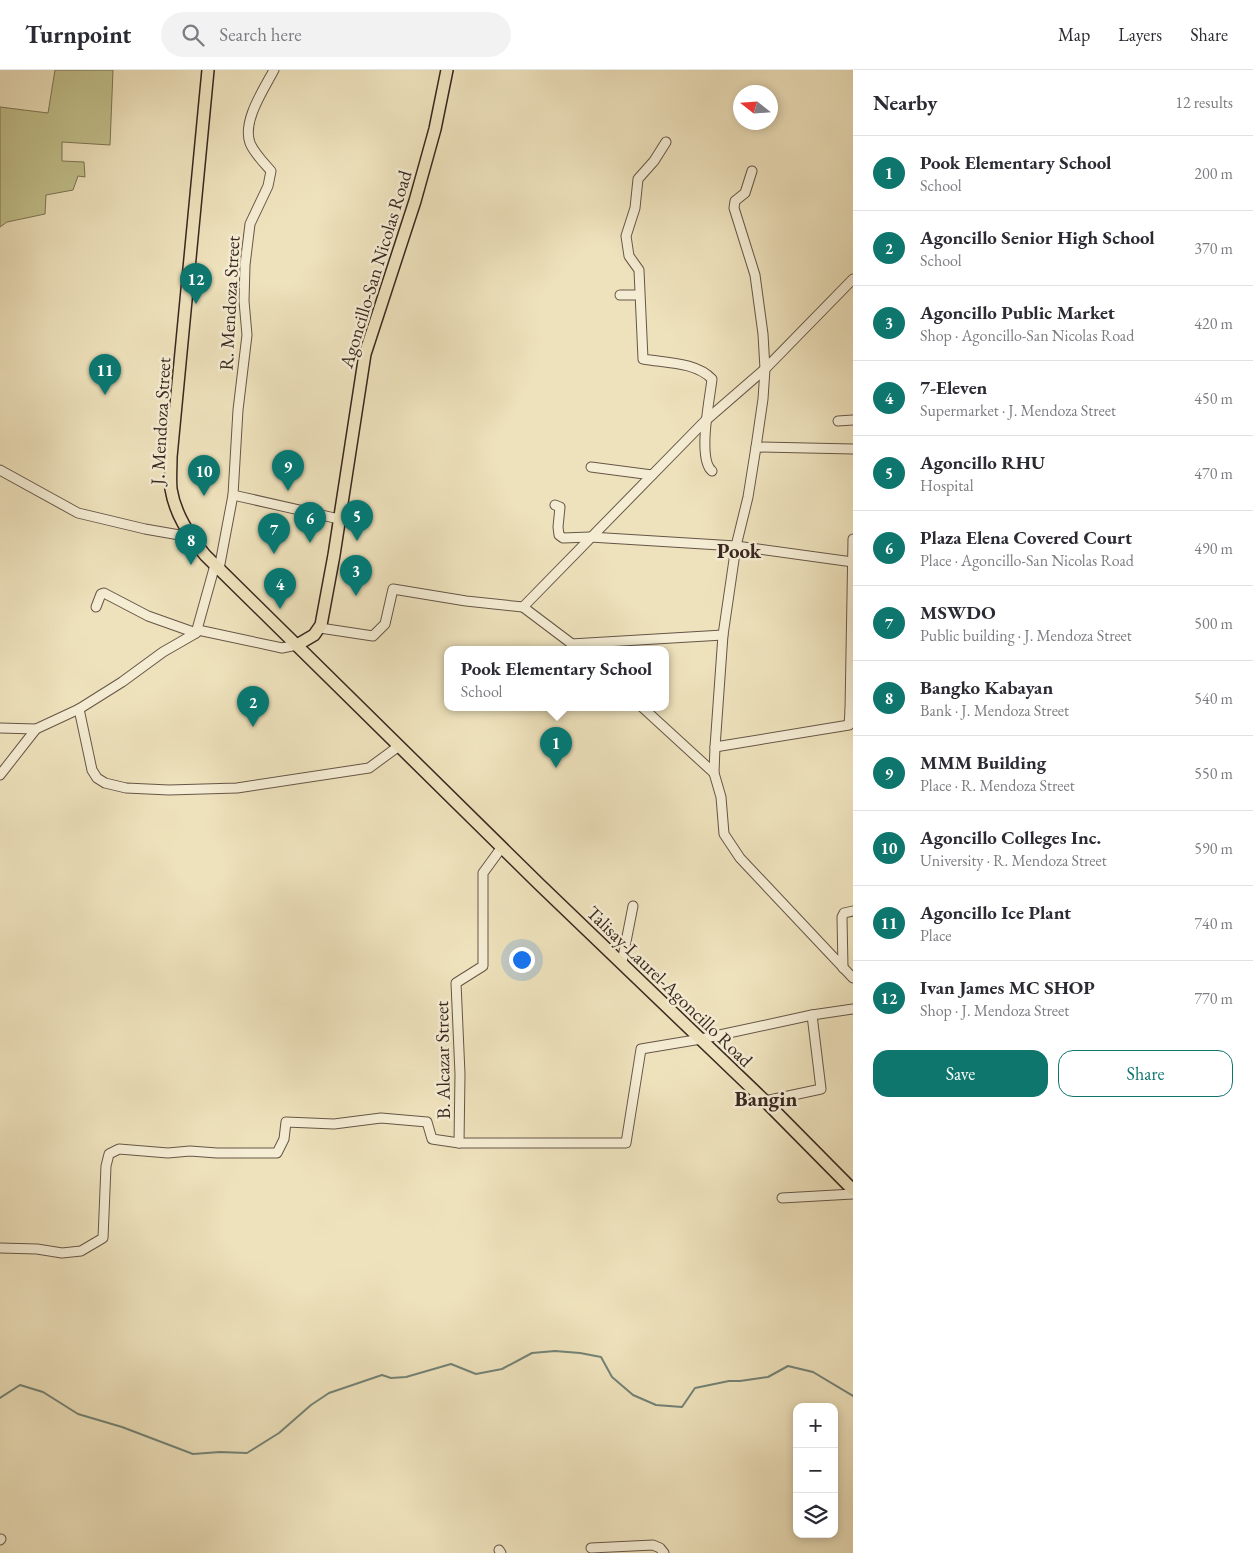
<!DOCTYPE html>
<html lang="en">
<head>
<meta charset="utf-8">
<style>
	:root { --surface:#fff; --page:#f2f2f3; --text:#2b2b33; --muted:#7c7c81; --line:#e1e1e2; --accent:#0f766e }
	body { margin:0; font-family:"EB Garamond",serif; background:var(--page); color:var(--text) }
	.controls { position:absolute; right:15px; bottom:15px; display:grid; overflow:hidden; border-radius:10px; box-shadow:0 2px 8px #0003 }
	.controls button { width:45px; height:45px; display:grid; place-items:center; padding:0; border:0; border-bottom:1px solid var(--line); background:var(--surface); color:var(--text); font:25px sans-serif }
	.compass { position:absolute; left:733px; top:15px; width:45px; height:45px; border-radius:50%; background:var(--surface); box-shadow:0 2px 8px #0003; rotate:287deg }
	.you { position:absolute; left:521px; top:889px; width:18px; height:18px; margin:-12px; border:4px solid #fff; border-radius:50%; background:#1a73e8; box-shadow:0 0 0 8px #1a73e833 }
	.badge { display:grid; place-items:center; width:32px; height:32px; border-radius:50%; background:var(--accent); color:#fff; font-size:16px; font-weight:700 }
	.pin { position:absolute; translate:-50% -41px; filter:drop-shadow(0 1px 2px #0008) }
	.pin::after { content:''; position:absolute; top:26px; width:18px; height:15px; background:inherit; clip-path:polygon(0 0,100% 0,50% 100%) }
	.popup { position:absolute; left:444px; top:576px; width:225px; height:65px; box-sizing:border-box; display:grid; place-content:center; border-radius:10px; background:var(--surface); filter:drop-shadow(0 1px 4px #0005); font-size:16px; white-space:nowrap; color:var(--muted) }
	.popup b { font-size:19px; color:var(--text) }
	.popup::after { content:''; position:absolute; left:50%; top:100%; margin-left:-10px; border:10px solid transparent; border-top-color:var(--surface) }
	.list { margin:0; padding:0; list-style:none }
	h2 { display:flex; justify-content:space-between; align-items:center; height:65px; margin:0; padding:0 20px; font-size:21px }
	h2 small { font-size:16px; font-weight:400; color:var(--muted) }
	.list li { display:grid; grid-template-columns:32px 1fr auto; gap:15px; align-items:center; box-sizing:border-box; height:75px; padding:0 20px; border-top:1px solid var(--line) }
	.list b { display:block; font-size:19px; white-space:nowrap }
	.list p { margin:0; font-size:16px; white-space:nowrap; color:var(--muted) }
	.list em { font-size:16px; font-style:normal; color:var(--muted) }
	.actions { display:flex; gap:10px; padding:15px 20px }
	.actions a { flex:1; padding:11px 0; border:1px solid var(--accent); border-radius:15px; text-align:center; font-size:18px; color:var(--accent) }
	.actions .main { background:var(--accent); color:#fff }
	.icon { flex:none; width:28px; height:28px; fill:none; stroke:currentColor; stroke-width:2; stroke-linecap:round; stroke-linejoin:round }
	.map { position:relative; flex:none; width:853px; height:1483px; overflow:hidden }
	header { display:flex; align-items:center; gap:30px; box-sizing:border-box; height:70px; padding:0 25px; background:var(--surface); border-bottom:1px solid var(--line) }
	header strong { font-size:24px }
	nav { display:flex; gap:28px; margin-inline-start:auto; font-size:18px }
	.search { width:350px; height:45px; background:var(--page); display:flex; align-items:center; gap:12px; box-sizing:border-box; padding:0 18px; border-radius:28px; color:var(--muted); font-size:19px }
	main { display:flex }
	aside { flex:1; background:var(--surface) }
	.map>svg:first-child { display:block }
	.green { fill:#c1c08b; stroke:#7c7456 }
	.lines { fill:none; stroke-linecap:round; stroke-linejoin:round }
	.stream { stroke:#738275; stroke-width:2 }
	.minor-casing { stroke:#665647; stroke-width:11 }
	.major-casing { stroke:#382720; stroke-width:14 }
	.minor { stroke:#f4ecd3; stroke-width:9 }
	.major { stroke:#eee2bc; stroke-width:11 }
	.labels { text-anchor:middle; stroke-width:5; stroke-linejoin:round; paint-order:stroke }
	.street-label { font-size:19px; fill:#382720; stroke:#f4ecd3 }
	.quarter-label { font-size:21px; font-weight:bold; fill:#382720; stroke:#f4ecd3 }
</style>
</head>
<body>
<header>
<strong>Turnpoint</strong>
<div class="search"><svg class="icon" aria-label="search" viewBox="0 0 24 24"><circle cx="10" cy="10" r="6"/><path d="M15 15l6 6"/></svg>Search here</div>
<nav><a>Map</a><a>Layers</a><a>Share</a></nav>
</header>
<main>
<div class="map">
<svg width="853" height="1483" viewBox="0 0 853 1483">
	<rect width="100%" height="100%" fill="#eee2bc"/>
	<filter id="stains"><feTurbulence type="fractalNoise" baseFrequency=".004" numOctaves="4"/><feColorMatrix values="0 0 0 0 .2 0 0 0 0 .09 0 0 0 0 .02 0 0 0 .5 -.17"/></filter>
	<radialGradient id="worn" r=".72"><stop offset=".6" stop-color="#630" stop-opacity="0"/><stop offset="1" stop-color="#630" stop-opacity=".3"/></radialGradient>
	<polygon class="green" points="55,0 113,0 110,75 62,72 62,91 84,92 85,107 78,106 73,120 46,125 45,144 7,152 0,157 0,37 48,43"/>
	<g class="lines">
		<polyline class="stream" points="0,1328 20,1315 43,1322 78,1344 122,1357 193,1384 220,1382 247,1383 279,1363 311,1335 329,1323 382,1305 391,1308 406,1307 451,1294 476,1304 502,1299 532,1283 555,1281 580,1283 601,1287 612,1307 633,1325 656,1335 682,1337 695,1318 729,1311 740,1311 768,1307 788,1296 813,1302 853,1326"/>
		<defs>
			<g id="minor">
				<path d="M666 72 654 91 638 109 635 138 626 166 629 186 639 200 643 289C666 293 696 292 712 309 710 328 697 389 712 401"/>
				<polyline points="752,101 745,123 735,131 734,138 755,205 763,264 765,299 763,329 756,377 748,427 736,476 723,565 715,677 714,703 721,727 724,764 740,788 853,908"/>
				<polyline points="620,225 639,225"/>
				<polyline points="838,351 853,350"/>
				<polyline points="756,377 853,379"/>
				<polyline points="591,397 652,405"/>
				<polyline points="0,400 78,443 145,459 191,467"/>
				<polyline points="233,425 339,449"/>
				<polyline points="555,435 560,437 558,457 559,465 563,468 590,467 736,476 853,492"/>
				<path d="M219 499 233 425 238 340 247 265 244 231 245 195 250 154 268 116 271 101C264 93 254 83 250 73 242 51 264 19 274 0"/>
				<polyline points="96,537 101,524 104,523 148,546 196,563"/>
				<polyline points="523,537 576,577"/>
				<polyline points="320,558 373,566 385,554 393,519 466,531 523,537 705,351 765,299 853,209"/>
				<polyline points="198,560 282,578 297,575"/>
				<polyline points="571,574 723,565"/>
				<polyline points="642,637 714,703"/>
				<polyline points="79,639 92,700 97,708 105,713 126,718 169,720 237,718 369,698 399,676"/>
				<polyline points="850,640 853,469"/>
				<polyline points="0,658 36,659"/>
				<polyline points="715,677 849,655 850,640 853,640"/>
				<polyline points="0,705 36,659 79,639 122,612 163,582 196,563 215,495"/>
				<polyline points="622,892 633,836"/>
				<polyline points="843,898 842,847 844,843 853,841"/>
				<polyline points="765,1031 821,1019 812,945 853,939"/>
				<polyline points="459,1073 460,1004 456,913 483,896 483,803 502,777"/>
				<polyline points="782,1128 853,1124"/>
				<polyline points="0,1178 37,1179 62,1183 81,1181 103,1168 106,1096 109,1084 119,1079 168,1083 190,1081 217,1083 277,1083 284,1069 286,1052 334,1054 381,1048 427,1052 432,1069 459,1073 626,1073 641,979 701,969 812,945"/>
				<polyline points="0,1470 1,1469"/>
				<polyline points="591,1478 653,1475 660,1478 664,1483"/>
				<polyline points="499,1480 501,1483"/>
			</g>
			<g id="major">
				<path d="M208 0 171 387C171 397 170 409 171 419 175 444 189 465 205 485L539 814 765 1031 853 1120"/>
				<polyline points="297,575 314,565 321,555 334,485 365,284 415,131 435,59 447,0"/>
			</g>
		</defs>
		<use href="#minor" class="minor-casing"/>
		<use href="#major" class="major-casing"/>
		<use href="#minor" class="minor"/>
		<use href="#major" class="major"/>
	</g>
	<g class="labels">
		<g class="street-label">
			<text transform="translate(375 199) rotate(-73)" y="7">Agoncillo-San Nicolas Road</text>
			<text transform="translate(229 233) rotate(-87)" y="7">R. Mendoza Street</text>
			<text transform="translate(160 351) rotate(-87)" y="7">J. Mendoza Street</text>
			<text transform="translate(670 916) rotate(44)" y="7">Talisay-Laurel-Agoncillo Road</text>
			<text transform="translate(442 990) rotate(-91)" y="7">B. Alcazar Street</text>
		</g>
		<g class="quarter-label">
			<text x="739" y="488">Pook</text>
			<text x="766" y="1036">Bangin</text>
		</g>
	</g>
	<rect width="100%" height="100%" filter="url(#stains)"/>
	<rect width="100%" height="100%" fill="url(#worn)"/>
</svg>
<div class="controls">
<button>+</button>
<button>−</button>
<button><svg class="icon" aria-label="layers" viewBox="0 0 24 24"><path d="M12 4l9 5-9 5-9-5zM3 14l9 5 9-5"/></svg></button>
</div>
<svg class="compass" viewBox="-18 -18 36 36"><path d="M0-13l5 13h-10z" fill="#e53935"/><path d="M0 13l5-13h-10z" fill="#7c7c81"/></svg>
<div class="you"></div>
<div class="pin badge" style="left:556px;top:698px">1</div>
<div class="popup"><b>Pook Elementary School</b>School</div>
<div class="pin badge" style="left:253px;top:657px">2</div>
<div class="pin badge" style="left:356px;top:526px">3</div>
<div class="pin badge" style="left:280px;top:539px">4</div>
<div class="pin badge" style="left:357px;top:471px">5</div>
<div class="pin badge" style="left:310px;top:473px">6</div>
<div class="pin badge" style="left:274px;top:484px">7</div>
<div class="pin badge" style="left:191px;top:495px">8</div>
<div class="pin badge" style="left:288px;top:421px">9</div>
<div class="pin badge" style="left:204px;top:426px">10</div>
<div class="pin badge" style="left:105px;top:325px">11</div>
<div class="pin badge" style="left:196px;top:234px">12</div>
</div>
<aside>
<h2>Nearby<small>12 results</small></h2>
<ul class="list">
<li><span class="badge">1</span><div><b>Pook Elementary School</b><p>School</p></div><em>200 m</em></li>
<li><span class="badge">2</span><div><b>Agoncillo Senior High School</b><p>School</p></div><em>370 m</em></li>
<li><span class="badge">3</span><div><b>Agoncillo Public Market</b><p>Shop · Agoncillo-San Nicolas Road</p></div><em>420 m</em></li>
<li><span class="badge">4</span><div><b>7-Eleven</b><p>Supermarket · J. Mendoza Street</p></div><em>450 m</em></li>
<li><span class="badge">5</span><div><b>Agoncillo RHU</b><p>Hospital</p></div><em>470 m</em></li>
<li><span class="badge">6</span><div><b>Plaza Elena Covered Court</b><p>Place · Agoncillo-San Nicolas Road</p></div><em>490 m</em></li>
<li><span class="badge">7</span><div><b>MSWDO</b><p>Public building · J. Mendoza Street</p></div><em>500 m</em></li>
<li><span class="badge">8</span><div><b>Bangko Kabayan</b><p>Bank · J. Mendoza Street</p></div><em>540 m</em></li>
<li><span class="badge">9</span><div><b>MMM Building</b><p>Place · R. Mendoza Street</p></div><em>550 m</em></li>
<li><span class="badge">10</span><div><b>Agoncillo Colleges Inc.</b><p>University · R. Mendoza Street</p></div><em>590 m</em></li>
<li><span class="badge">11</span><div><b>Agoncillo Ice Plant</b><p>Place</p></div><em>740 m</em></li>
<li><span class="badge">12</span><div><b>Ivan James MC SHOP</b><p>Shop · J. Mendoza Street</p></div><em>770 m</em></li>
</ul>
<div class="actions"><a class="main">Save</a><a>Share</a></div>
</aside>
</main>
</body>
</html>
